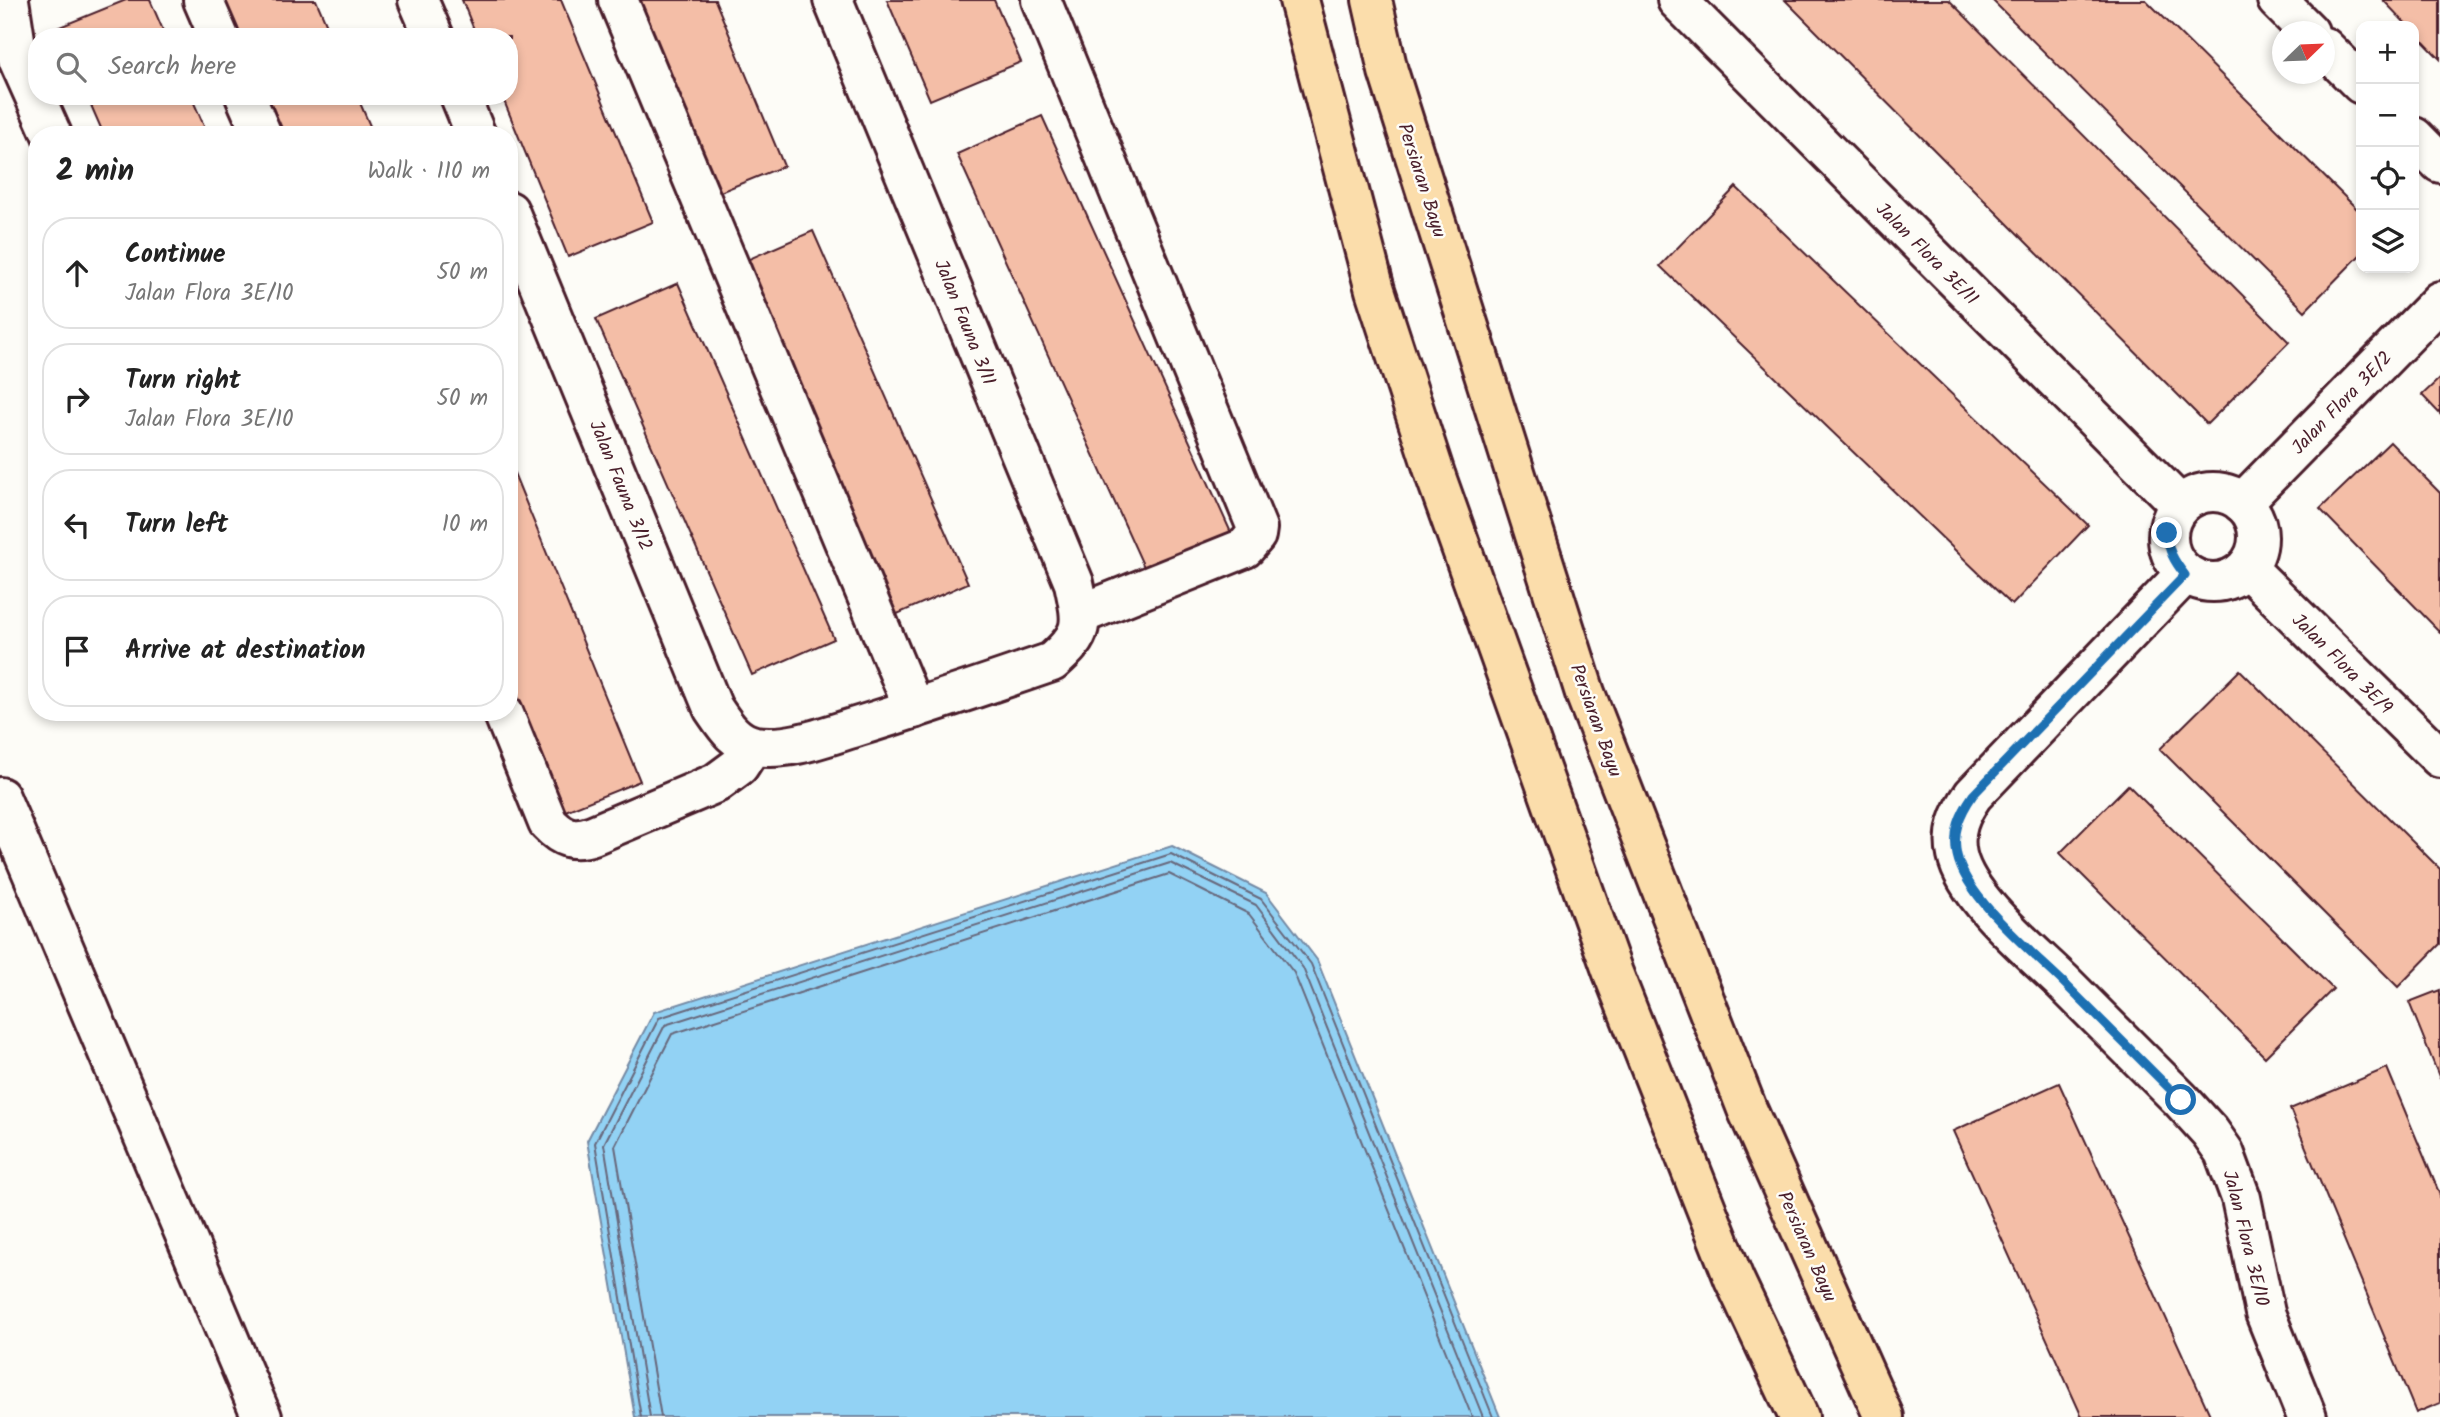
<!DOCTYPE html>
<html lang="en">
<head>
<meta charset="utf-8">
<style>
	:root { --surface:#fff; --page:#f6f6f6; --text:#222; --muted:#767676; --line:#e0e0e0 }
	body { margin:0; font-family:Kalam,sans-serif; background:var(--page); color:var(--text) }
	.controls { position:absolute; right:21px; top:21px; display:grid; overflow:hidden; border-radius:14px; box-shadow:0 4px 10px #0003 }
	.controls button { width:63px; height:63px; display:grid; place-items:center; padding:0; border:0; border-bottom:2px solid var(--line); background:var(--surface); color:var(--text); font:35px sans-serif }
	.compass { position:absolute; left:2272px; top:21px; width:63px; height:63px; border-radius:50%; background:var(--surface); box-shadow:0 4px 10px #0003; rotate:67deg }
	.stop { position:absolute; width:21px; height:21px; margin:-16px; border:5px solid #1f6fb2; border-radius:50%; background:#fff }
	.stop.end { background:#1f6fb2; border-color:#fff; box-shadow:0 2px 7px #0008 }
	.list { margin:0; padding:0; list-style:none }
	h2 { display:flex; justify-content:space-between; align-items:center; height:91px; margin:0; padding:0 28px; font-size:30px }
	h2 small { font-size:23px; font-weight:400; color:var(--muted) }
	.list li { display:grid; grid-template-columns:46px 1fr auto; gap:21px; align-items:center; box-sizing:border-box; height:112px; margin:0 14px 14px; padding:0 14px; border:2px solid var(--line); border-radius:28px }
	.list b { display:block; font-size:26px; white-space:nowrap }
	.list p { margin:0; font-size:23px; white-space:nowrap; color:var(--muted) }
	.list em { font-size:23px; font-style:normal; color:var(--muted) }
	.icon { flex:none; width:38px; height:38px; fill:none; stroke:currentColor; stroke-width:2; stroke-linecap:round; stroke-linejoin:round }
	.map { position:relative; flex:none; width:2440px; height:1417px; overflow:hidden }
	.search { position:absolute; background:var(--surface); box-shadow:0 4px 10px #0003; left:28px; top:28px; width:490px; height:77px; display:flex; align-items:center; gap:18px; box-sizing:border-box; padding:0 24px; border-radius:28px; color:var(--muted); font-size:26px }
	.panel { position:absolute; background:var(--surface); box-shadow:0 4px 10px #0003; left:28px; top:126px; width:490px; height:595px; border-radius:28px }
	.map>svg:first-child { display:block }
	.water { fill:#92d2f4; stroke:#758aa4; stroke-width:2 }
	.lines { fill:none; stroke-linecap:round; stroke-linejoin:round }
	.shore { stroke:#67677b; stroke-width:2 }
	.building { fill:#f4bea7; stroke:#4a1f2b; stroke-width:2 }
	.minor-casing { stroke:#4a1f2b; stroke-width:44 }
	.major-casing { stroke:#4a1f2b; stroke-width:44 }
	.minor { stroke:#fdfcf7; stroke-width:38 }
	.major { stroke:#fbddab; stroke-width:38 }
	.route { stroke:#1f6fb2; stroke-width:9 }
	.labels { text-anchor:middle; stroke-width:5; stroke-linejoin:round; paint-order:stroke }
	.street-label { font-size:19px; fill:#4a1f2b; stroke:#fdfcf7 }
</style>
</head>
<body>
<div class="map">
<svg width="2440" height="1417" viewBox="0 0 2440 1417">
	<rect width="100%" height="100%" fill="#fdfcf7"/>
	<filter id="ink" filterUnits="userSpaceOnUse"><feTurbulence type="fractalNoise" baseFrequency=".0143" numOctaves="2"/><feDisplacementMap in="SourceGraphic" scale="14" xChannelSelector="R" yChannelSelector="G"/><feConvolveMatrix kernelMatrix="1 2 1 2 8 2 1 2 1" color-interpolation-filters="sRGB"/></filter>
	<g filter="url(#ink)">
		<polygon class="water" points="1172,846 1266,893 1317,960 1500,1417 635,1417 587,1141 654,1012"/>
		<g class="lines">
			<g class="shore">
				<polyline points="641,1417 595,1143 659,1018 1171,854 1261,899 1311,964 1493,1417"/>
				<polyline points="650,1417 604,1144 665,1025 1170,863 1256,905 1303,968 1483,1417"/>
				<polyline points="661,1417 615,1146 672,1034 1169,874 1249,914 1294,973 1472,1417"/>
			</g>
		</g>
		<g class="building">
			<polygon points="126,0 150,0 166,37 60,37 57,28"/>
			<polygon points="203,0 316,0 332,37 219,37"/>
			<polygon points="462,0 561,0 653,222 568,257 502,96 509,96 509,37 477,37"/>
			<polygon points="620,0 715,0 784,166 703,199"/>
			<polygon points="887,0 994,0 1021,62 930,100"/>
			<polygon points="1785,0 1949,0 2289,342 2207,424"/>
			<polygon points="1992,0 2146,0 2361,213 2361,254 2305,311"/>
			<polygon points="2383,0 2440,0 2440,59 2414,32 2414,26 2408,26"/>
			<polygon points="87,96 191,96 208,135 104,135"/>
			<polygon points="246,96 357,96 374,135 263,135"/>
			<polygon points="1042,116 1233,537 1148,576 957,154"/>
			<polygon points="1736,187 2088,525 2012,605 1660,266"/>
			<polygon points="813,231 968,583 886,619 731,267"/>
			<polygon points="678,283 834,639 752,675 596,319"/>
			<polygon points="2440,378 2440,414 2422,395"/>
			<polygon points="2390,442 2440,493 2440,632 2320,509"/>
			<polygon points="509,461 640,781 563,812 509,679"/>
			<polygon points="2240,670 2440,869 2440,944 2398,987 2160,749"/>
			<polygon points="2128,785 2333,989 2265,1057 2060,853"/>
			<polygon points="2440,990 2440,1079 2409,1002"/>
			<polygon points="2387,1068 2440,1195 2440,1403 2416,1413 2290,1109"/>
			<polygon points="2059,1083 2211,1417 2082,1417 1953,1131"/>
		</g>
		<g class="lines">
			<defs>
				<g id="minor">
					<polyline points="9,0 18,59 52,135"/>
					<polyline points="203,0 219,37"/>
					<polyline points="418,0 434,37"/>
					<polyline points="618,0 914,709"/>
					<polyline points="1041,0 1257,528 1256,535 1245,548 1081,614"/>
					<polyline points="1677,0 2180,505"/>
					<polyline points="2277,0 2309,32"/>
					<polyline points="2324,47 2361,84"/>
					<polyline points="245,96 262,135"/>
					<polyline points="460,96 476,135"/>
					<polyline points="2414,137 2440,163"/>
					<path d="M509 211 713 708C724 724 734 742 755 746 790 751 826 736 859 726 924 706 988 684 1052 662 1085 633 1083 625 1074 583L833 0"/>
					<circle cx="2213" cy="537" r="45"/>
					<polyline points="2242,503 2440,301"/>
					<polyline points="2247,568 2440,758"/>
					<path d="M2185 574 1973 795C1960 814 1952 832 1957 855 1966 898 2031 951 2063 982 2102 1021 2142 1061 2181 1100L2210 1132 2224 1152 2241 1198 2265 1313 2307 1417"/>
					<path d="M503 712 548 823C562 838 573 842 593 835L716 783 739 766 752 746"/>
					<polyline points="0,797 262,1417"/>
				</g>
				<g id="major">
					<polyline points="1299,0 1375,290 1436,477 1613,973 1734,1279 1799,1417"/>
					<polyline points="1372,0 1388,71 1585,693 1747,1109 1884,1417"/>
				</g>
			</defs>
			<use href="#minor" class="minor-casing"/>
			<use href="#major" class="major-casing"/>
			<use href="#minor" class="minor"/>
			<use href="#major" class="major"/>
		</g>
	</g>
	<g class="lines" filter="url(#ink)">
		<path class="route" d="M2167 533C2168 551 2174 561 2185 575L1973 795C1960 814 1952 832 1957 855 1966 898 2031 951 2063 982 2102 1021 2142 1061 2181 1100"/>
	</g>
	<g class="labels">
		<g class="street-label">
			<text transform="translate(1423 180) rotate(72)" y="7">Persiaran Bayu</text>
			<text transform="translate(1928 253) rotate(45)" y="7">Jalan Flora 3E/11</text>
			<text transform="translate(966 322) rotate(68)" y="7">Jalan Fauna 3/11</text>
			<text transform="translate(2341 402) rotate(-46)" y="7">Jalan Flora 3E/2</text>
			<text transform="translate(622 485) rotate(68)" y="7">Jalan Fauna 3/12</text>
			<text transform="translate(2343 663) rotate(45)" y="7">Jalan Flora 3E/9</text>
			<text transform="translate(1597 720) rotate(70)" y="7">Persiaran Bayu</text>
			<text transform="translate(2247 1238) rotate(76)" y="7">Jalan Flora 3E/10</text>
			<text transform="translate(1808 1246) rotate(66)" y="7">Persiaran Bayu</text>
		</g>
	</g>
</svg>
<div class="controls">
<button>+</button>
<button>−</button>
<button><svg class="icon" aria-label="locate" viewBox="0 0 24 24"><circle cx="12" cy="12" r="6"/><path d="M12 2v4M12 18v4M2 12h4M18 12h4"/></svg></button>
<button><svg class="icon" aria-label="layers" viewBox="0 0 24 24"><path d="M12 4l9 5-9 5-9-5zM3 14l9 5 9-5"/></svg></button>
</div>
<svg class="compass" viewBox="-18 -18 36 36"><path d="M0-13l5 13h-10z" fill="#e53935"/><path d="M0 13l5-13h-10z" fill="#767676"/></svg>
<div class="stop" style="left:2181px;top:1100px"></div>
<div class="stop end" style="left:2167px;top:533px"></div>
<div class="search"><svg class="icon" aria-label="search" viewBox="0 0 24 24"><circle cx="10" cy="10" r="6"/><path d="M15 15l6 6"/></svg>Search here</div>
<section class="panel">
<h2>2 min<small>Walk · 110 m</small></h2>
<ul class="list">
<li><svg class="icon" aria-label="ahead" viewBox="0 0 24 24"><path d="M12 20V5M6 11l6-6 6 6"/></svg><div><b>Continue</b><p>Jalan Flora 3E/10</p></div><em>50 m</em></li>
<li><svg class="icon" aria-label="right" viewBox="0 0 24 24"><path d="M7 20v-9h11M14 6l5 5-5 5"/></svg><div><b>Turn right</b><p>Jalan Flora 3E/10</p></div><em>50 m</em></li>
<li><svg class="icon" aria-label="left" viewBox="0 0 24 24"><path d="M17 20v-9H6M10 6l-5 5 5 5"/></svg><div><b>Turn left</b></div><em>10 m</em></li>
<li><svg class="icon" aria-label="arrive" viewBox="0 0 24 24"><path d="M6 21V4h12l-3 4 3 4H6"/></svg><div><b>Arrive at destination</b></div></li>
</ul>
</section>
</div>
</body>
</html>
